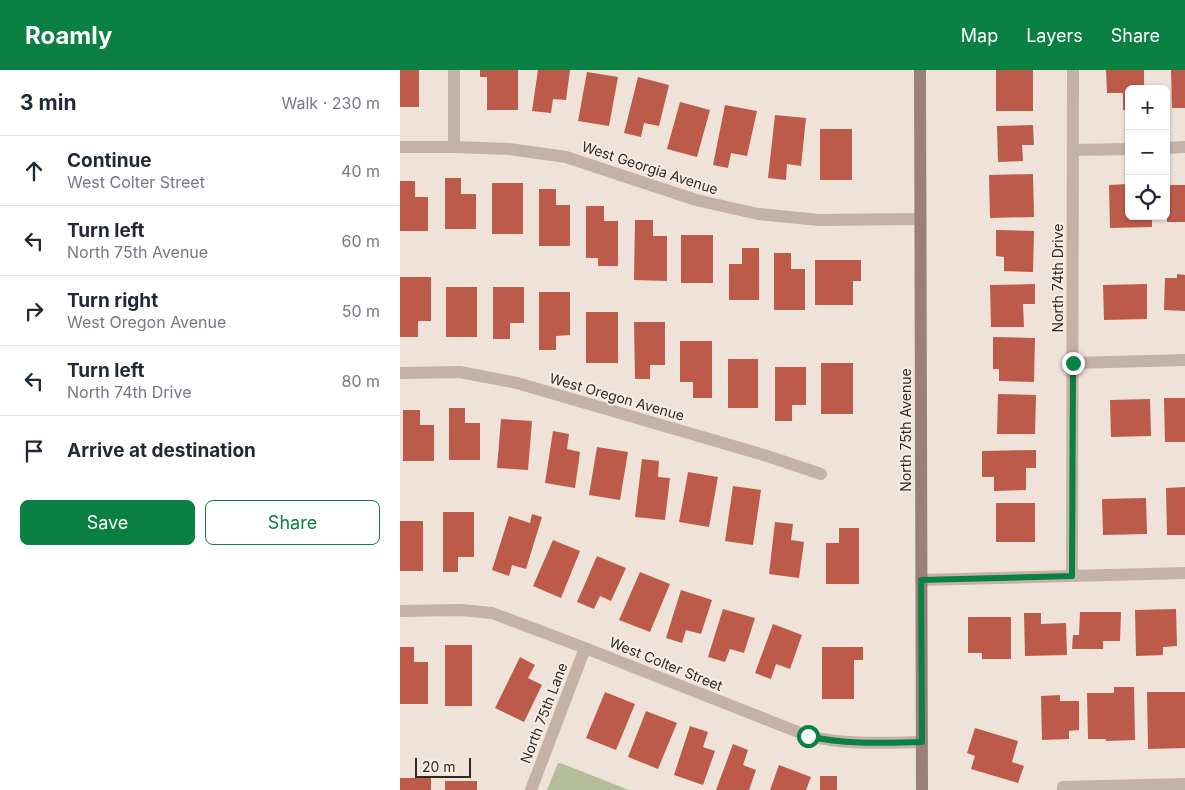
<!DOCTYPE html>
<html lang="en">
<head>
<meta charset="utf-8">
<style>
	:root { --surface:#fff; --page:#f2f2f3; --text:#1f2937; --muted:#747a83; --line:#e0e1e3; --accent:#0b8043 }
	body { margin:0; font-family:Inter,sans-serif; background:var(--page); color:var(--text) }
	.controls { position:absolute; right:15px; top:15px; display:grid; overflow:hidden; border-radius:8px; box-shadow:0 1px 4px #0004 }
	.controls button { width:45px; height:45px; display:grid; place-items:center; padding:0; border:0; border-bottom:1px solid var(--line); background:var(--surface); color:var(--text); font:25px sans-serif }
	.scale { position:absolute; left:15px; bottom:12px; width:56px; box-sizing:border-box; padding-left:5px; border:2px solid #322926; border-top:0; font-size:14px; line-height:18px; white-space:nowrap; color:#322926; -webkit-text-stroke:4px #f7ede4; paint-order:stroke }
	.stop { position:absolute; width:15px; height:15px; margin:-11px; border:4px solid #0b8043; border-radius:50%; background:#fff }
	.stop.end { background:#0b8043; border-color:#fff; box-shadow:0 1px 5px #0008 }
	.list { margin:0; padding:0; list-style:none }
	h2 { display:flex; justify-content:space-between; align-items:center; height:65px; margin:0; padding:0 20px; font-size:21px }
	h2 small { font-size:16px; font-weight:400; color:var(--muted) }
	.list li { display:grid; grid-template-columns:32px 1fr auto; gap:15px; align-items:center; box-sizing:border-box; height:70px; padding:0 20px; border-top:1px solid var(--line) }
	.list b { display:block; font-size:19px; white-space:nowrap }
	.list p { margin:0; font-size:16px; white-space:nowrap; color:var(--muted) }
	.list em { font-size:16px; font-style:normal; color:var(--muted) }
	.actions { display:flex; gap:10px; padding:15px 20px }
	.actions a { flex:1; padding:11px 0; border:1px solid var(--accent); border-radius:8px; text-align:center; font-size:18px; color:var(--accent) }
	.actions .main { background:var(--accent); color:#fff }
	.icon { flex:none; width:28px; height:28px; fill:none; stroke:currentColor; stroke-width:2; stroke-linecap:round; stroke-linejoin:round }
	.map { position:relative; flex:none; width:785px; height:720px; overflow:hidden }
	header { display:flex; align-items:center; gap:30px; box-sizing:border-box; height:70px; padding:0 25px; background:var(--accent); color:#fff }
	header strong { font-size:24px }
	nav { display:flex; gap:28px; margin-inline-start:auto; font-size:18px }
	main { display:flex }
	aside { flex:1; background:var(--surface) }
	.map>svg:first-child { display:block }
	.green { fill:#b4bc9a }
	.building { fill:#bc5b49 }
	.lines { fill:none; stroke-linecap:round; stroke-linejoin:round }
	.street { stroke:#c5b2a6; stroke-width:12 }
	.secondary { stroke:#998178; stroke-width:12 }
	.route { stroke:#0b8043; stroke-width:6 }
	.labels { text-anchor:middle; stroke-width:4; stroke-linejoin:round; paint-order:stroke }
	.street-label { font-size:14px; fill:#322926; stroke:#f7ede4 }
</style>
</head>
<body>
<header>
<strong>Roamly</strong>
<nav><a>Map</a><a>Layers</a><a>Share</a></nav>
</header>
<main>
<aside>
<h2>3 min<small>Walk · 230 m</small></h2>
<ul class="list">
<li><svg class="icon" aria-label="ahead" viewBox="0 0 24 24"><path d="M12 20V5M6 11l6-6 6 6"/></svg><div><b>Continue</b><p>West Colter Street</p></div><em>40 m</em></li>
<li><svg class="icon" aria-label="left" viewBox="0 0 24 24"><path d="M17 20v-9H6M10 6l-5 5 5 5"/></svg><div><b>Turn left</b><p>North 75th Avenue</p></div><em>60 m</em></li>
<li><svg class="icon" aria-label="right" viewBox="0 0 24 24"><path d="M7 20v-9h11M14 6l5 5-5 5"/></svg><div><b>Turn right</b><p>West Oregon Avenue</p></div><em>50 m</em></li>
<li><svg class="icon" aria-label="left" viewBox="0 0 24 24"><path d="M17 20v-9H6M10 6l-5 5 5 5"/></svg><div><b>Turn left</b><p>North 74th Drive</p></div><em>80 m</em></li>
<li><svg class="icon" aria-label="arrive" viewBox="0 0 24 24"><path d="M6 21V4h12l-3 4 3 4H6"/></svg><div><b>Arrive at destination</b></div></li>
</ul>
<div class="actions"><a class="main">Save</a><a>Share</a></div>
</aside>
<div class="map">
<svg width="785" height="720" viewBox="0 0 785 720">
	<rect width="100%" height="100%" fill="#efe2d9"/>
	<polygon class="green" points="158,693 163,694 229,720 147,720"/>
	<g class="building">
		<rect x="0" y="0" width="19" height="37"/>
		<polygon points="80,0 118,0 118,40 87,40 87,7 80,7"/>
		<polygon points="138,0 170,0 166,30 153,29 151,43 132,41"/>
		<rect x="596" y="0" width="37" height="41"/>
		<polygon points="706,0 744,0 744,19 729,19 729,40 723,40 723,23 707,23"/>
		<polygon points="771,0 785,0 785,38 772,38"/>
		<polygon points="187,2 218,7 209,56 178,51"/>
		<polygon points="238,7 269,15 259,56 244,53 241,67 224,63"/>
		<polygon points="280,32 310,40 297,87 267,79"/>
		<polygon points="325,35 357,41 347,86 331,83 328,98 313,95"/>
		<polygon points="375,45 406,48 401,96 387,94 386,110 368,108"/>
		<polygon points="633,55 634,75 622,75 623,91 598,92 597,56"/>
		<rect x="420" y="59" width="32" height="51"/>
		<polygon points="633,104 634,147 590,148 589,105"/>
		<polygon points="45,108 61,108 61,124 76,124 76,159 45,159"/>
		<polygon points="0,111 15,111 15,127 28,127 28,161 0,161"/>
		<rect x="92" y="113" width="31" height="51"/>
		<polygon points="728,114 729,146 752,146 752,157 710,158 709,115"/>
		<polygon points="766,115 785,115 785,152 767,152"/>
		<polygon points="139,119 156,119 156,135 170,135 170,176 139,176"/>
		<polygon points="186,136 204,136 204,151 218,151 218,196 198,196 198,188 186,188"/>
		<polygon points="235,150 253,150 253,166 267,166 267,211 234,210"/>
		<polygon points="596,160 634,161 633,202 604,201 604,187 596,186"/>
		<rect x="281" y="165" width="32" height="48"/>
		<polygon points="342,178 359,178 359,230 329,230 329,194 342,194"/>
		<polygon points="374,183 391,183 391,199 405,199 405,240 374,240"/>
		<polygon points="415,190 461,190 461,211 453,211 453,235 415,235"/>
		<polygon points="777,204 785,205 785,241 764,240 765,208 777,208"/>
		<polygon points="0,207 31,207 31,251 18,251 18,267 0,267"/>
		<polygon points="635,214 635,234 623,234 624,257 591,257 590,215"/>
		<polygon points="747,214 747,249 704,250 703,215"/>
		<rect x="46" y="217" width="31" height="50"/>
		<polygon points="93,217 124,217 124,253 110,253 110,269 93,269"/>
		<polygon points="139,222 170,222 170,265 156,266 156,280 139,280"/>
		<rect x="186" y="242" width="32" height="51"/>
		<polygon points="234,252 265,252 265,295 250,295 250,309 235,309"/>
		<polygon points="593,267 635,268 634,312 599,311 599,299 593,299"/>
		<polygon points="280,271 312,271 312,328 293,328 293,312 280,312"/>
		<rect x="328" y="289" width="30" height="49"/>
		<rect x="421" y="293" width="32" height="51"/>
		<polygon points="375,297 406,297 406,335 392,335 392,351 375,351"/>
		<polygon points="598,324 636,325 635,364 597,364"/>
		<polygon points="764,328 785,328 785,372 765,372"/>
		<polygon points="750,329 751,366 711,367 710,330"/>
		<polygon points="49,338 65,338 65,353 80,353 80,390 49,390"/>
		<polygon points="3,340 20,340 20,355 34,355 34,391 3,391"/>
		<polygon points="101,349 132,351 128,400 97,398"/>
		<polygon points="153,361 169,364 167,379 180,382 175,418 145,413"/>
		<polygon points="197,377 228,382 220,430 189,425"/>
		<polygon points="636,380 636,398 626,398 626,420 594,421 594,407 582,407 582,381"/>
		<polygon points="242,389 259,391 258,407 270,408 265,450 235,447"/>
		<polygon points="288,402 318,407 309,457 279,452"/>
		<polygon points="333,416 361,420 353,475 325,471"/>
		<polygon points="785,417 785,465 767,465 766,418"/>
		<polygon points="746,428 747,464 703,465 702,429"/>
		<rect x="596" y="433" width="39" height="39"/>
		<polygon points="43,442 74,442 74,487 58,487 58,502 43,502"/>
		<polygon points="132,444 142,447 126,499 112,495 109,506 92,500 109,446 130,453"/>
		<rect x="0" y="451" width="23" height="50"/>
		<polygon points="375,452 393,454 391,470 404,472 399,508 369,504"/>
		<polygon points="439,458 459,458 459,514 426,514 426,473 439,473"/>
		<polygon points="153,470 180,481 161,528 133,516"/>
		<polygon points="197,486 226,498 211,531 200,526 194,539 177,532"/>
		<polygon points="240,502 270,514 250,562 219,550"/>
		<polygon points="281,520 312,530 301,564 286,560 282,573 266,568"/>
		<polygon points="323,539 355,548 344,583 330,579 325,592 308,587"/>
		<polygon points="776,539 777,576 763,577 763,585 736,586 735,540"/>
		<polygon points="680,542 721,542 720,571 703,571 703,579 672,579 673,565 679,565"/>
		<polygon points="624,543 641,543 641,554 666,553 667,585 625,586"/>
		<polygon points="568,547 611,547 611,589 582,589 582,583 568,583"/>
		<polygon points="373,554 402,565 390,599 376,594 371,609 355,603"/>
		<rect x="45" y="575" width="27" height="61"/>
		<polygon points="0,577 14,577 14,592 28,592 28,634 0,634"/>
		<polygon points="422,577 463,577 463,590 454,590 454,629 422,629"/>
		<polygon points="120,587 135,595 128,608 142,615 124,652 95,638"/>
		<polygon points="714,617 734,617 735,670 706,671 706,669 688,669 687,623 714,623"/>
		<polygon points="205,622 235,634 216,680 186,668"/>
		<polygon points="747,622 785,622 785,678 748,679"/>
		<polygon points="660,625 660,631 679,631 679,660 669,661 669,669 642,670 641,626"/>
		<polygon points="246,641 277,653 258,699 228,687"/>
		<polygon points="290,656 308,662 303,677 315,681 303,715 274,705"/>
		<polygon points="575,658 618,671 612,692 624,696 618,713 571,699 575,686 567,683"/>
		<polygon points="333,674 348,680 343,695 356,700 349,720 316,720"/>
		<polygon points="379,695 411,707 406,720 370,720"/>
		<rect x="420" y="706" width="17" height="14"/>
		<rect x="0" y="708" width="31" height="12"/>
		<rect x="45" y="711" width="32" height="9"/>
	</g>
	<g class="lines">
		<g class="street">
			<polyline points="54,0 54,77"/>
			<polyline points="0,77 54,77 109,79 166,87 296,130 358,144 419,150 520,149"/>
			<polyline points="766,78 785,77"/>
			<polyline points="673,80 729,79"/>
			<polyline points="673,293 785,290"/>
			<polyline points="0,303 60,302 117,313 364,385 421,404"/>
			<polyline points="672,506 673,0"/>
			<polyline points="521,510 785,503"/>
			<path d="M0 541 61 540 92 543 185 578 408 666C445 675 483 673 522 672"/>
			<polyline points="131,720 185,578"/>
			<polyline points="663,720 663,717 785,714"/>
		</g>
		<polyline class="secondary" points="520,0 522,720"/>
	</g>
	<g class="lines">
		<path class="route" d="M408 666C445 675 483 673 522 672L521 510 672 506 673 293"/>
	</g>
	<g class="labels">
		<g class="street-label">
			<text transform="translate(250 98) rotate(18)" y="5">West Georgia Avenue</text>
			<text transform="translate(658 208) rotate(-90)" y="5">North 74th Drive</text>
			<text transform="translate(217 327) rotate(16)" y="5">West Oregon Avenue</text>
			<text transform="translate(506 360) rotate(-90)" y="5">North 75th Avenue</text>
			<text transform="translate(266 594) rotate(22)" y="5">West Colter Street</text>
			<text transform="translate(144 643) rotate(-69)" y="5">North 75th Lane</text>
		</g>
	</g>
</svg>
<div class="controls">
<button>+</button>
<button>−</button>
<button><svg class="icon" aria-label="locate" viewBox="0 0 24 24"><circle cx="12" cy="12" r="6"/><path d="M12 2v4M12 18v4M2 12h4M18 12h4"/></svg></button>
</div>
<div class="scale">20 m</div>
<div class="stop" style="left:408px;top:666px"></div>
<div class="stop end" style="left:673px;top:293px"></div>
</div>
</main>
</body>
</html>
